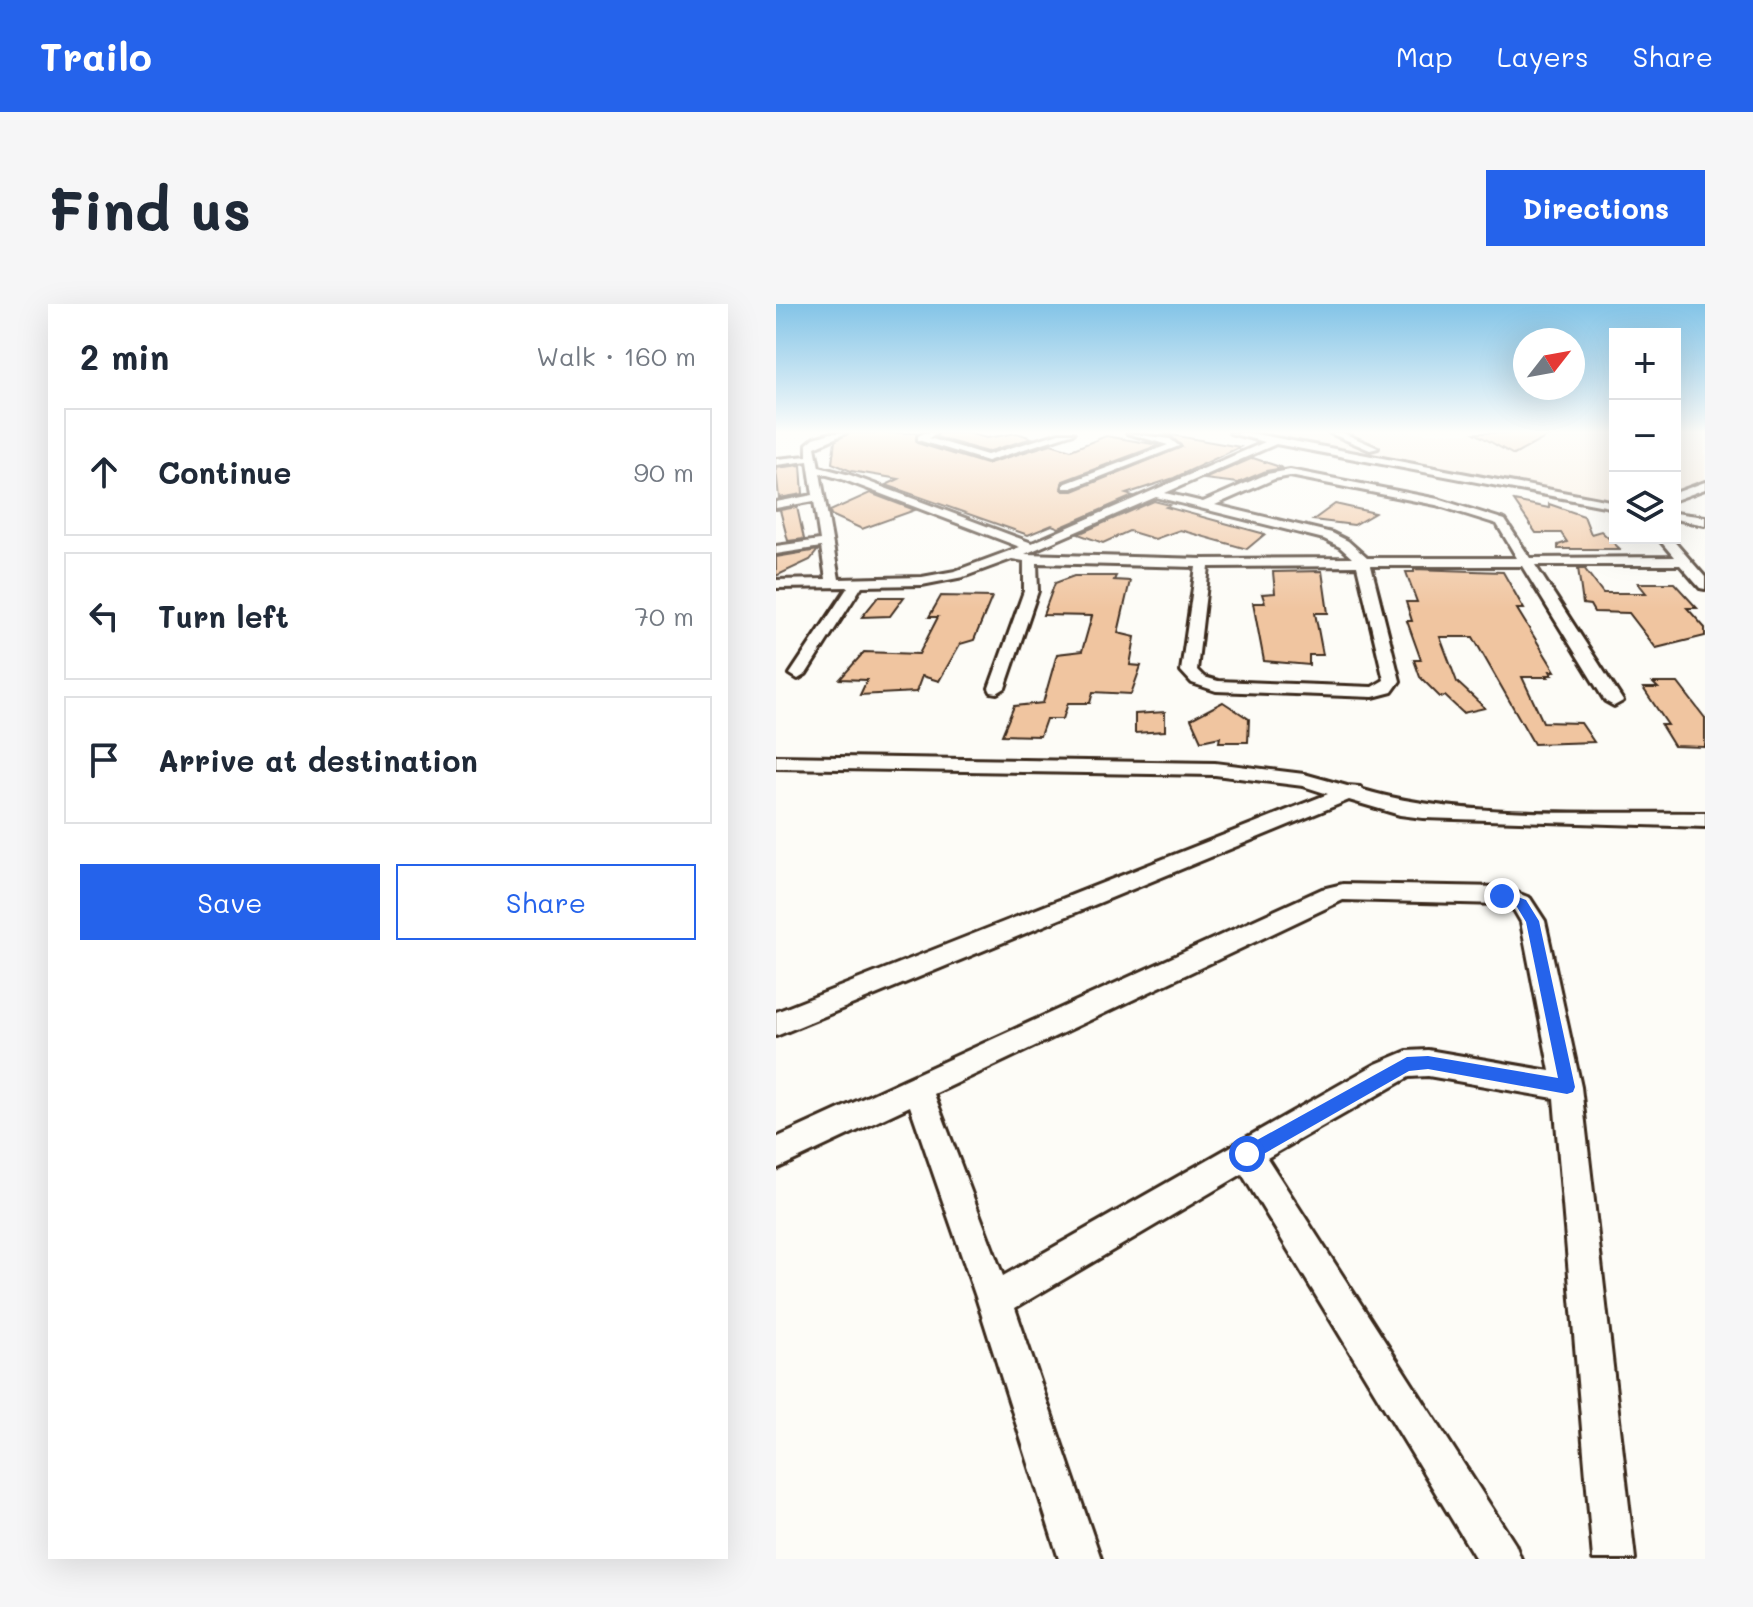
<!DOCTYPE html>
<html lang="en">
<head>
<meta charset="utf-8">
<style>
	:root { --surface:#fff; --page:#f6f6f7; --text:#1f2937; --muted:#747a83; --line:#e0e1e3; --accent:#2563eb }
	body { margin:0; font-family:Mali,sans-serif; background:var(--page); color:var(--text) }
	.controls { position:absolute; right:24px; top:24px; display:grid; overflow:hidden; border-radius:0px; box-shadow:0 8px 32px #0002 }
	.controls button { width:72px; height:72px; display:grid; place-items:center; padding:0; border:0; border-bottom:2px solid var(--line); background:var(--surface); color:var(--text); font:40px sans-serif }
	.compass { position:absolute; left:737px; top:24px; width:72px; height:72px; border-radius:50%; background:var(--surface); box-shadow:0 8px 32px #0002; rotate:59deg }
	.stop { position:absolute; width:24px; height:24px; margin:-18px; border:6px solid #2563eb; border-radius:50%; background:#fff }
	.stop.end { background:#2563eb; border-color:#fff; box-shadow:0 2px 8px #0008 }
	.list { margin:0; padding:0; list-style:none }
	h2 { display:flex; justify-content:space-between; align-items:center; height:104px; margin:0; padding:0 32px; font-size:34px }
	h2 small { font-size:26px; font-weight:400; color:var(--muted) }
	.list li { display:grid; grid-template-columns:52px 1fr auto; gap:24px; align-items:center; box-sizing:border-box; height:128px; margin:0 16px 16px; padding:0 16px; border:2px solid var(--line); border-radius:0px }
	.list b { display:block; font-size:30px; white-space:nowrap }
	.list em { font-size:26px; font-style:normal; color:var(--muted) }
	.actions { display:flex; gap:16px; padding:24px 32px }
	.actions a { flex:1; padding:18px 0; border:2px solid var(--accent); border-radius:0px; text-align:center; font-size:28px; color:var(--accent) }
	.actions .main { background:var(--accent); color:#fff }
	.icon { flex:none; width:44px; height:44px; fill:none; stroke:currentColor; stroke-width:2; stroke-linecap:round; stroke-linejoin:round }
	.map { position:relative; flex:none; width:929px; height:1255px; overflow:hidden; border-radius:0px }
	header { display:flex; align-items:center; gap:48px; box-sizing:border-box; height:112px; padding:0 40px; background:var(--accent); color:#fff }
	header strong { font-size:38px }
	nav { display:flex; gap:44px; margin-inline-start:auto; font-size:28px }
	.intro { display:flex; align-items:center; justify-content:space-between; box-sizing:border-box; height:192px; padding:0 48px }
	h1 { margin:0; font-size:56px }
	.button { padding:20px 36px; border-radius:0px; background:var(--accent); color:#fff; font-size:28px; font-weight:700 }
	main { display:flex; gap:48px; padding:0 48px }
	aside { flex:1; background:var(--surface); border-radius:0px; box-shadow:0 8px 32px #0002 }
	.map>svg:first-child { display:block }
	.built { fill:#f9ecdd }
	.building { fill:#f0c5a0; stroke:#3b2a1e; stroke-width:2 }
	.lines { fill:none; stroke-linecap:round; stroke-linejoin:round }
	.minor-casing { stroke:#3b2a1e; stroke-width:6 }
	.minor { fill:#fdfcf7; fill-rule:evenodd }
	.route { fill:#2563eb }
</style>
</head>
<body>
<header>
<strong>Trailo</strong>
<nav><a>Map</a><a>Layers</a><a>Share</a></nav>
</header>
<div class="intro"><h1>Find us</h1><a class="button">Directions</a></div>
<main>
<aside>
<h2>2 min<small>Walk · 160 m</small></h2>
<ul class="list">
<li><svg class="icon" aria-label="ahead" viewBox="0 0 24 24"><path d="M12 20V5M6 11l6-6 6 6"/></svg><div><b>Continue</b></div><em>90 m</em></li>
<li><svg class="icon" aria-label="left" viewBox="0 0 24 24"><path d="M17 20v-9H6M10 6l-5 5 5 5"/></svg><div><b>Turn left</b></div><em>70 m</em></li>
<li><svg class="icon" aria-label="arrive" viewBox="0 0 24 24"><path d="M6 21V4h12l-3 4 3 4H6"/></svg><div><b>Arrive at destination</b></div></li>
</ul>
<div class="actions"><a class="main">Save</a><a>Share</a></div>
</aside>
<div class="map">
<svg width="929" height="1255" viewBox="0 0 929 1255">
	<rect width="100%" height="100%" fill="#fdfcf7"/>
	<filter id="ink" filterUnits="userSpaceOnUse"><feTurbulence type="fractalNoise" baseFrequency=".0125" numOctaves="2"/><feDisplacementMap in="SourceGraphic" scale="16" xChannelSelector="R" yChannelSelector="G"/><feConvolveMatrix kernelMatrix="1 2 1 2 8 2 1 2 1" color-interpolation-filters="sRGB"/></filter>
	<g filter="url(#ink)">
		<g class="built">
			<polygon points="482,129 839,129 839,196"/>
			<polygon points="899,129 929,129 929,177 899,188"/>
		</g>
		<g class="building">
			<polygon points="73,129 141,129 141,139 210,160 275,140 295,146 330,132 383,141 287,177 285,184 288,187 297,187 406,143 396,133 388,131 390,130 464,143 398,174 350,190 357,192 283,224 276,221 252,231 110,181 123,175 75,167 56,159 59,137"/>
			<polygon points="163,129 191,129 211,134 241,129 256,134 211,148 160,133"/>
			<polygon points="699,129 778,129 738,151"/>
			<polygon points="477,154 507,164 490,167 462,179 428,175"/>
			<polygon points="25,161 27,190 3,194 0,164"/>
			<polygon points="94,189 139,206 86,225 55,211 54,207"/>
			<polygon points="378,197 394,201 390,203 489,230 471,245 404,226 379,235 353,227 327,239 302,230"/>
			<polygon points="738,197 773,204 773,200 808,212 815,230 825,227 844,245 782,245 782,241 791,238 785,229 760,229"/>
			<polygon points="559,200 599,209 578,221 537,216"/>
			<polygon points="21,203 28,235 12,237 4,206"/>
			<polygon points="42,246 34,256 0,272 0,253"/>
			<polygon points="802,264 808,264 827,289 870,289 862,279 898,279 921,304 911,304 929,324 929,332 880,344 853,309 818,308 814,301 807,300"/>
			<polygon points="638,265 727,268 748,305 741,305 779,367 774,367 776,371 770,371 772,373 746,373 767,418 805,419 818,438 758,440 697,333 664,333 681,378 709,404 687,409 669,392 664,393 644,373 638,356 645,356 631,317 636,317 630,298 641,298 630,268 638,268"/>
			<polygon points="546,267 552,309 539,309 547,351 533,351 533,361 488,357 477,299 489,299 486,290 499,289 497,268"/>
			<polygon points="298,272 340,272 338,276 354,277 342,329 359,333 354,361 365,362 355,390 317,388 314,399 292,399 287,415 270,415 264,432 226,431 238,402 267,399 281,350 306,347 316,312 267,311 279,279"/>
			<polygon points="165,292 216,293 198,336 184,340 163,377 146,372 140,388 84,391 91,376 64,375 88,348 143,350 162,313 153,313"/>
			<polygon points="102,293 128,293 114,312 86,313"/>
			<polygon points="877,379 902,379 929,414 929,443 898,442 885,421 892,421 867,384 882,384"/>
			<polygon points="447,398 473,415 472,438 443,438 444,433 425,437 415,415"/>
			<polygon points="389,408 389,427 359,429 359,410"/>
		</g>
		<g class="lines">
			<defs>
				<g id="minor">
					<path d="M55 129H70L39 143 43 163 74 171 256 239 489 138 454 129H474L839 198V204L500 140 389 189 427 198 491 170 514 166 662 195 729 216 754 254 898 253 882 234H895L929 273V285L924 284 904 261H759L847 397 838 402 829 397 746 262H595L624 377 616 388 597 393 440 387 416 379 405 367 420 263 261 259 262 287 229 384 221 389 215 388 213 384 248 287V257L236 255 187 273 146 281 86 282 30 370 22 375 14 370 72 283 0 284V276L50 275 45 243 0 250V242L44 236 38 197 0 204V198L37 191 32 157 0 161V155L31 152V140L38 134ZM44 169 66 175 244 243 179 267 146 273 63 275ZM514 172 660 201 721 220 741 254H591L572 237 556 229 439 201 498 175ZM380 193 548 235 564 243 576 254 427 255 249 250ZM581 262 608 376 596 383 442 377 428 373 421 366 433 263Z"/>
					<polygon points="148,129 160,129 153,134 211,151 283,129 298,129 211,157 142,136 142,132"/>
					<polygon points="351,129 394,135 403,142 296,184 288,184 288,180 392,141"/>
					<polygon points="554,129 567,129 602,144 594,146"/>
					<polygon points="929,178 929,185 899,196 899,189"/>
					<polygon points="899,209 929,213 929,221 899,215"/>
					<path d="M0 452 439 459 528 470 571 482 584 483 587 486C688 516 822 507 929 509V523L647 514 624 511 573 496 0 732V708L552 490 527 482 439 471 0 464Z"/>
					<path d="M567 580 726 583 754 594 769 617 805 783 859 1255H817L778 794 652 772 633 773 491 854 739 1240 745 1255H700L466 870 239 1004 325 1255H283L201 996 134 802 0 865V834L546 585ZM567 596 724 600 738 606 745 618 774 767 652 746 631 747 600 760 227 972 158 790Z"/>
				</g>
			</defs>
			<use href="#minor" class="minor-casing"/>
			<use href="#minor" class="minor"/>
		</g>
	</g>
	<linearGradient id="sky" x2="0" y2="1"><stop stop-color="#83c4e7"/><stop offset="0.42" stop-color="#fefefb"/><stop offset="1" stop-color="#fefefb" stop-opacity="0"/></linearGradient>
	<rect width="929" height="305" fill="url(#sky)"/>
	<polygon class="route" points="726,587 750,596 763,617 799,783 797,788 791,790 652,765 633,767 477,856 471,859 465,856 463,850 465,845 631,753 652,752 782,774 750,618 741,603 721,595 719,592"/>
</svg>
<div class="controls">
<button>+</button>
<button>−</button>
<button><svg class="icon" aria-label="layers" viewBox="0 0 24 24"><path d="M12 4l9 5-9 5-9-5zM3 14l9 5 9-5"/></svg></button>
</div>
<svg class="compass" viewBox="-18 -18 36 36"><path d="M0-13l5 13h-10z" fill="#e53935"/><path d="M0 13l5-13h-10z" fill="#747a83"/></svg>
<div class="stop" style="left:471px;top:850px"></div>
<div class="stop end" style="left:726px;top:592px"></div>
</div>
</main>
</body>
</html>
